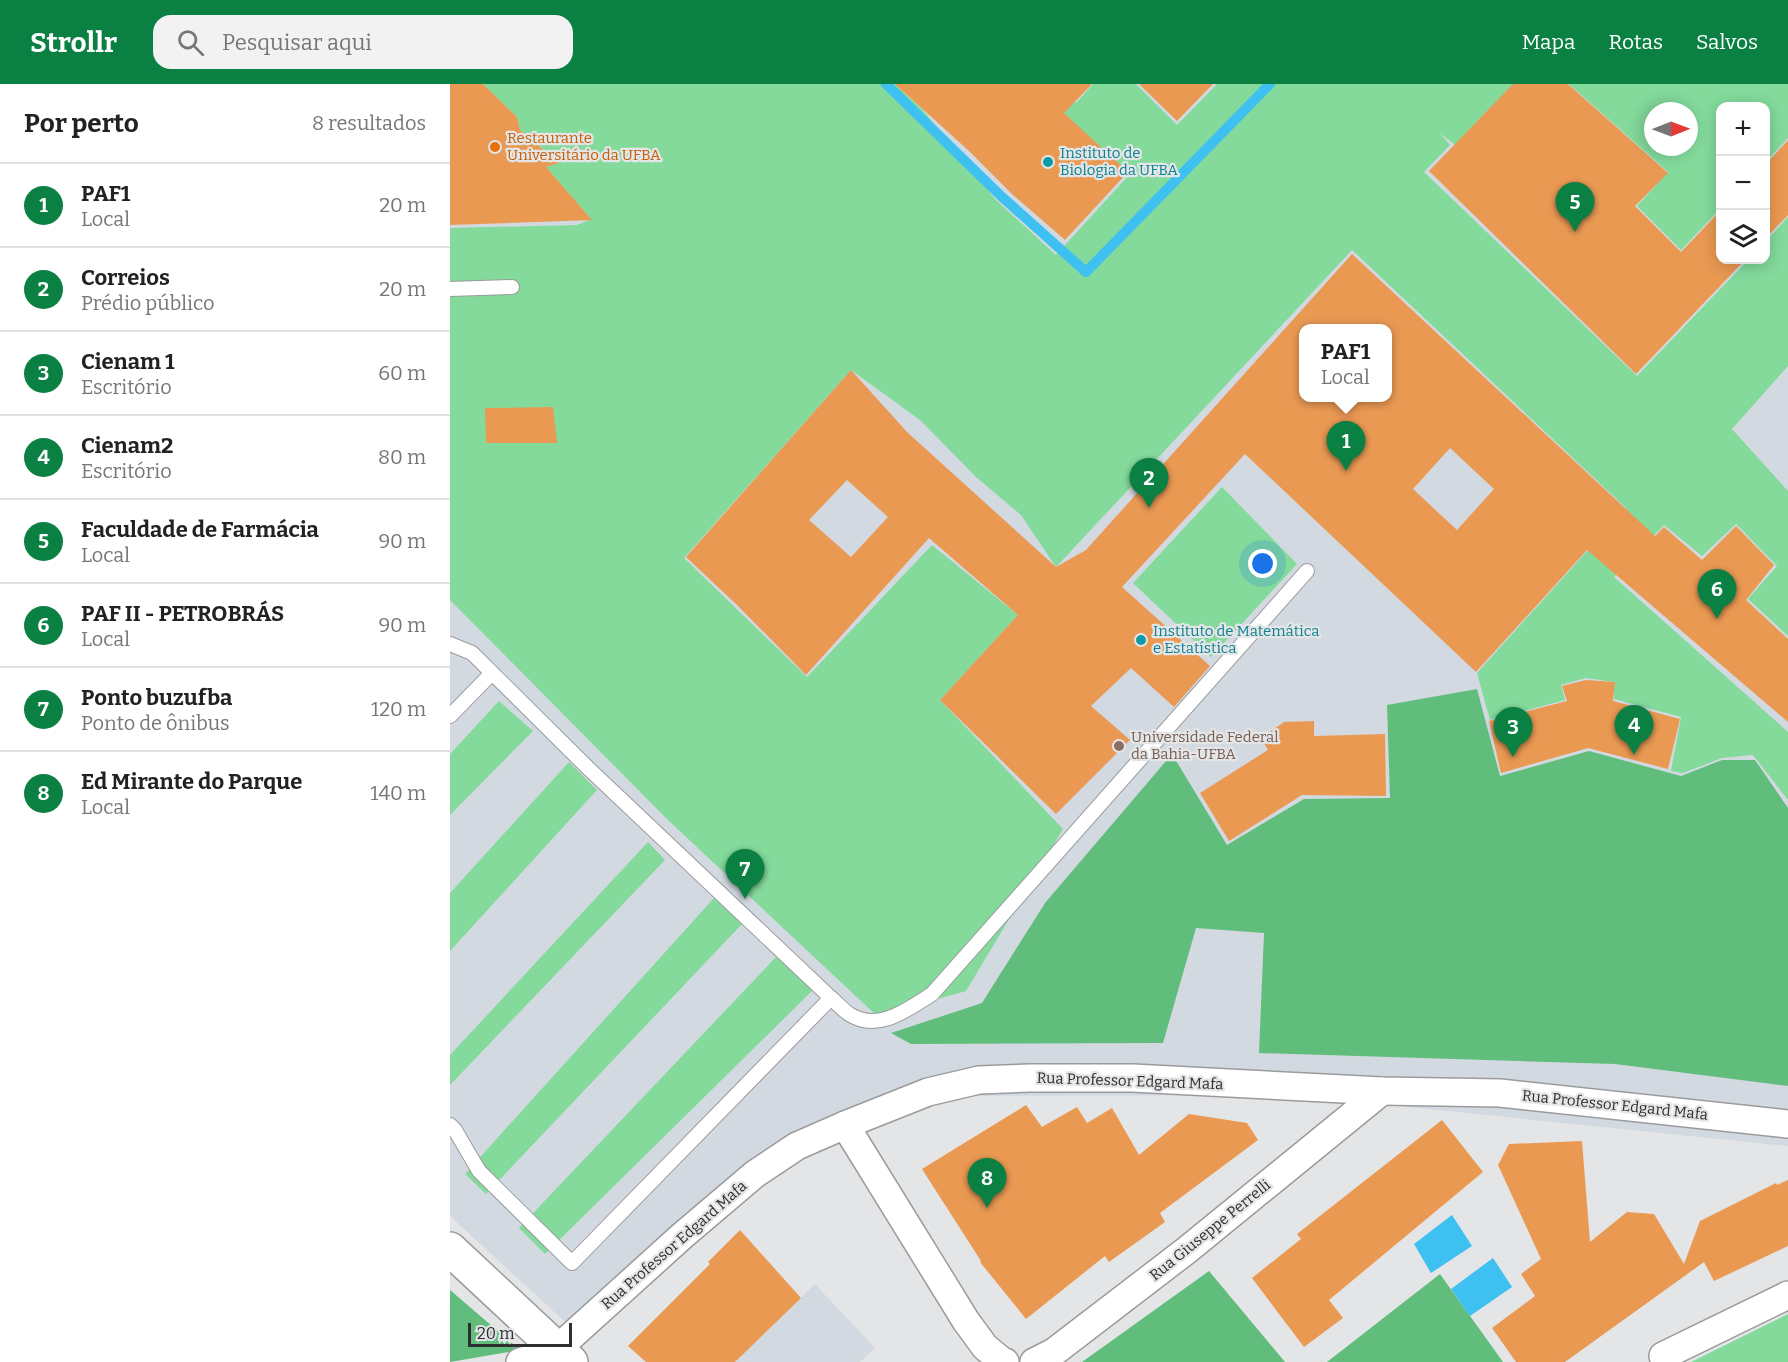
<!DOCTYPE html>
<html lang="pt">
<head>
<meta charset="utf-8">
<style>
	:root { --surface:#fff; --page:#f2f2f2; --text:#222; --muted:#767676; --line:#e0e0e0; --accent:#0b8043 }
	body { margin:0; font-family:Bitter,serif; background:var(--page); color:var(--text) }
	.controls { position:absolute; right:18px; top:18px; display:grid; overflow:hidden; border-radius:12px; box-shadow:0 3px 15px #0003 }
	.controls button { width:54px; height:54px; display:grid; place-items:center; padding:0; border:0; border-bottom:2px solid var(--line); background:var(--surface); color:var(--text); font:30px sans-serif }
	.compass { position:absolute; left:1194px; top:18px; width:54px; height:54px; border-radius:50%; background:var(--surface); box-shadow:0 3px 15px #0003; rotate:89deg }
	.scale { position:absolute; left:18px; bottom:15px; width:104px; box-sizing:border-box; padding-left:6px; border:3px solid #2e2e2f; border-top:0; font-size:16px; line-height:21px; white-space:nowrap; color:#2e2e2f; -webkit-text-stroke:4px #e4e5e7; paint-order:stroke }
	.you { position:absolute; left:813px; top:480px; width:21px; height:21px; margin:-15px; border:4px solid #fff; border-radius:50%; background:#1a73e8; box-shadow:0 0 0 9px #1a73e833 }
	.badge { display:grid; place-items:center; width:39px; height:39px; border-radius:50%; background:var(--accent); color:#fff; font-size:20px; font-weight:700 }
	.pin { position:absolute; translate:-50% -50px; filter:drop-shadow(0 2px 3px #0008) }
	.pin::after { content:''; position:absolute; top:32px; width:21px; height:18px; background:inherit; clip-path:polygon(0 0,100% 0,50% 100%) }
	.popup { position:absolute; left:849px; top:240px; width:93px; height:78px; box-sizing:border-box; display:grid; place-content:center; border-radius:12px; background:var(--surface); filter:drop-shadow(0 2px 4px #0005); font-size:20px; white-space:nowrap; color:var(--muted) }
	.popup b { font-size:22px; color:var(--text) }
	.popup::after { content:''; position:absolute; left:50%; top:100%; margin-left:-12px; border:12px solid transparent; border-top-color:var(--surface) }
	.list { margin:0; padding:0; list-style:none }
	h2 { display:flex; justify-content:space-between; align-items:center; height:78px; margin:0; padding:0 24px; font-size:26px }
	h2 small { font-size:20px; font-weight:400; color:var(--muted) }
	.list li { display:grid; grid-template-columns:39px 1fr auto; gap:18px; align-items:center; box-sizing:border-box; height:84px; padding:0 24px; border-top:2px solid var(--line) }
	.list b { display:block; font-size:22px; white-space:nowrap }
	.list p { margin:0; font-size:20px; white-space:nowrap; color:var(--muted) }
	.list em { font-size:20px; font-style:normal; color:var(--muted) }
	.icon { flex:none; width:33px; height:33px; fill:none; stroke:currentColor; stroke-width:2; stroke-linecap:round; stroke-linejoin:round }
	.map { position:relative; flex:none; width:1338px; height:1278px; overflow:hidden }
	header { display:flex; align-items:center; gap:36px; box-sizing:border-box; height:84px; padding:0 30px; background:var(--accent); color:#fff }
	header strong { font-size:28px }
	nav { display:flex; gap:33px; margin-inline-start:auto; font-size:21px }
	.search { width:420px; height:54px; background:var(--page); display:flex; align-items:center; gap:15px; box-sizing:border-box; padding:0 21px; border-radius:18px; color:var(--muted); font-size:22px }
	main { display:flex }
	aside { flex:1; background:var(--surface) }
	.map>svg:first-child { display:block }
	.built { fill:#d3d9e0; fill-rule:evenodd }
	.green { fill:#83da9b; fill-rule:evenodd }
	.forest { fill:#61bd7c }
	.water { fill:#3ec1f0 }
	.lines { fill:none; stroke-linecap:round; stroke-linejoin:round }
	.stream { stroke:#3ec1f0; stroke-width:10 }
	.building { fill:#ea9953; fill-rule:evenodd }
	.lane-casing { stroke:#9a9b9d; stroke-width:16 }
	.street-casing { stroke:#9a9b9d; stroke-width:30 }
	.secondary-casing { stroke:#9a9b9d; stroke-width:36 }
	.lane { stroke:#fff; stroke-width:14 }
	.street { stroke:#fff; stroke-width:27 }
	.secondary { stroke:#fff; stroke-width:33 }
	.food-dot { fill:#e8710a; stroke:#e4e5e7; stroke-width:2 }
	.culture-dot { fill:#0f9aa8; stroke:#e4e5e7; stroke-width:2 }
	.education-dot { fill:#8d6e63; stroke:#e4e5e7; stroke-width:2 }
	.labels { text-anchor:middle; stroke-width:4.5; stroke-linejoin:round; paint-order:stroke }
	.food-label { font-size:15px; fill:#c56008; stroke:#e4e5e7; text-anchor:start }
	.culture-label { font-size:15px; fill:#0d838f; stroke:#e4e5e7; text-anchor:start }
	.education-label { font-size:15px; fill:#785e54; stroke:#e4e5e7; text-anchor:start }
	.street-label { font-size:15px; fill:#2e2e2f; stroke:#e4e5e7 }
</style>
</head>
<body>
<header>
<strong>Strollr</strong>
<div class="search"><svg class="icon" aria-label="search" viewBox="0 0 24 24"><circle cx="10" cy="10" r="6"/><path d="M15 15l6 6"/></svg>Pesquisar aqui</div>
<nav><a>Mapa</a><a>Rotas</a><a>Salvos</a></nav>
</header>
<main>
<aside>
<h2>Por perto<small>8 resultados</small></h2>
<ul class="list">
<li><span class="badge">1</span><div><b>PAF1</b><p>Local</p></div><em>20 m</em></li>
<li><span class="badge">2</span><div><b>Correios</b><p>Prédio público</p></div><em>20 m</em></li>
<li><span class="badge">3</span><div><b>Cienam 1</b><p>Escritório</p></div><em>60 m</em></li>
<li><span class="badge">4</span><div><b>Cienam2</b><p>Escritório</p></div><em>80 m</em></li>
<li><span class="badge">5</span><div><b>Faculdade de Farmácia</b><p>Local</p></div><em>90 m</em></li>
<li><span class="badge">6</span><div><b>PAF II - PETROBRÁS</b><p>Local</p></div><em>90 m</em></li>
<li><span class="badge">7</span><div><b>Ponto buzufba</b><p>Ponto de ônibus</p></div><em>120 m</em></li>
<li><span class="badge">8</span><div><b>Ed Mirante do Parque</b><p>Local</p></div><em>140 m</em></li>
</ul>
</aside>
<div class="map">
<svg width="1338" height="1278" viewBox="0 0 1338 1278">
	<rect width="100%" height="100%" fill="#e4e5e7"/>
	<g class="built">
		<path d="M0 0H1338V1062L841 1011 459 1012 334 1068 125 1247 0 1132ZM1270 22H1316V176H1270ZM1203 27H1239V63H1203ZM854 244H938V314H854Z"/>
		<polygon points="365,1200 425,1264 410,1278 285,1278"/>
	</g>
	<g class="green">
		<polygon points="33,0 445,0 473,26 546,116 606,171 678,92 600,15 610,3 626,19 643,0 686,0 727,41 767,0 1063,0 1005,61 990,49 1000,61 974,88 1187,292 1298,176 1316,176 1316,157 1338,133 1338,282 1282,345 1338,407 1338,552 1298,515 1327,482 1286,440 1252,472 1214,441 1164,493 1338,648 1338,716 1303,671 1272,674 1233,689 1221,687 1231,633 1164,615 1164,598 1136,594 1111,601 1115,616 1040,636 1027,589 1176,424 902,166 606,483 571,431 526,393 470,336 401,286 234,474 357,593 482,461 568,531 490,616 613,745 516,907 427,932 218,736 0,516 0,144 127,141 141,135 96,83 109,78 70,46 67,33"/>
		<path d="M1119 0H1338V54L1316 78V22H1270V125L1231 166 1187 122 1218 88ZM1203 27H1239V63H1203Z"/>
		<polygon points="772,403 847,480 761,573 683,499"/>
		<polygon points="49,617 83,647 0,731 0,670"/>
		<polygon points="119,678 147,706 0,867 0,809"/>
		<polygon points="198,758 215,776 0,1001 0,971"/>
		<polygon points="264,814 292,840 36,1110 15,1090"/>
		<polygon points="326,873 363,906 95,1170 69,1144"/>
		<polygon points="1338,1230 1338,1278 1241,1278"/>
	</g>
	<g class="forest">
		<polygon points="1027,605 1050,692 1139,667 1231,692 1272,676 1305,676 1338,724 1338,1002 1165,980 809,969 814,849 746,844 713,959 461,960 441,949 532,919 595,819 722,670 777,761 854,715 940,714 937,621"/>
		<polygon points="759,1187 835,1278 632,1278"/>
		<polygon points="990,1190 1053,1278 877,1278"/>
		<polygon points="0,1206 70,1266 0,1278"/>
	</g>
	<g class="water">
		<polygon points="1002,1131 1022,1162 981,1189 964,1160"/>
		<polygon points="1043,1174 1062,1203 1020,1232 1001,1205"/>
	</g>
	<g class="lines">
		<polyline class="stream" points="436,0 551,112 636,188 820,0"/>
	</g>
	<g class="building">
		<polygon points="0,0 33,0 67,33 70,46 109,79 96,83 142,136 0,141"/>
		<polygon points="445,0 642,0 614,29 678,88 615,156 563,111 519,67"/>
		<polygon points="689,0 763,0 727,37"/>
		<polygon points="1063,0 1118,0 1218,89 1185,122 1231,168 1270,127 1270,176 1295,176 1186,290 979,87"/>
		<polygon points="1338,56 1338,131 1316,154 1316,80"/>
		<path d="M902 170 1205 452 1214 443 1252 476 1286 442 1324 481 1296 516 1338 555V638L1137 466 1026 588 795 370 672 503 760 582 724 623 681 584 641 622 680 656 606 730 490 616 568 531 479 454 356 591 288 522 236 473 401 286 457 348 606 483 636 466ZM854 244H938V314H854ZM1000 364 1044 405 1007 446 963 405ZM397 396 438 433 401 473 359 436Z"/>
		<polygon points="103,323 107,359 36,359 35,324"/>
		<polygon points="1136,596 1165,598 1163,617 1230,635 1218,685 1138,664 1051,689 1039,637 1117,617 1112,602"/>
		<polygon points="864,637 864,652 935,650 936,712 852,711 779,757 750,709 818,666 811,654 834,638"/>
		<polygon points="576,1021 592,1043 627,1023 637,1039 662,1024 689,1071 739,1030 797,1039 808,1056 710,1129 715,1138 659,1178 655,1172 576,1235 530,1178 531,1177 472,1085"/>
		<polygon points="992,1036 1033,1088 879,1216 893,1234 854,1263 802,1194 851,1155 847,1150"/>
		<polygon points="1132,1057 1140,1158 1177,1128 1204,1130 1234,1180 1250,1137 1326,1099 1327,1101 1338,1096 1338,1162 1264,1197 1254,1178 1115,1278 1066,1278 1042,1244 1085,1212 1071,1190 1091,1175 1048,1081 1059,1060"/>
		<polygon points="290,1146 351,1214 285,1278 196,1278 178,1262 260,1180 258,1178"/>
	</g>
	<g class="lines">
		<defs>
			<g id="lane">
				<polyline points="0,205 62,203"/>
				<path d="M0 560 22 569 138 684 381 914C387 919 393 926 399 930 428 949 458 925 482 910L857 487"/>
				<polyline points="0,632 42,589"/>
				<polyline points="0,1041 5,1046 29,1087 122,1179 381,914"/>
			</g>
			<g id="street">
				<polyline points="395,1041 516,1237 535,1263 552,1277 555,1278"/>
				<polyline points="1213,1272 1338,1211"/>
				<polyline points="70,1278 107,1265 232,1152 305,1090 347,1062 395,1041 478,1008 529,996 580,994 683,994 932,1007 1050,1009 1338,1040"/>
				<polyline points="584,1278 604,1268 737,1166 932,1007"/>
			</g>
			<polyline id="secondary" points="0,1165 121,1278"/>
		</defs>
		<use href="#lane" class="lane-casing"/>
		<use href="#street" class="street-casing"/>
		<use href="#secondary" class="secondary-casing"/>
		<use href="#lane" class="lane"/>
		<use href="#street" class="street"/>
		<use href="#secondary" class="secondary"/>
	</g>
	<circle class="food-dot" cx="45" cy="63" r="6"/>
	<g class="culture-dot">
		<circle cx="598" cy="78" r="6"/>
		<circle cx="691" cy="556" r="6"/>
	</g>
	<circle class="education-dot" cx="669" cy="662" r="6"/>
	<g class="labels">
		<g class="food-label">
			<text x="57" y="59">Restaurante<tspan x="57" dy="17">Universitário da UFBA</tspan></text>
		</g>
		<g class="culture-label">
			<text x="610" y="74">Instituto de<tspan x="610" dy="17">Biologia da UFBA</tspan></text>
			<text x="703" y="552">Instituto de Matemática<tspan x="703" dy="17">e Estatística</tspan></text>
		</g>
		<g class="education-label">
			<text x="681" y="658">Universidade Federal<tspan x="681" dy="17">da Bahia-UFBA</tspan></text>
		</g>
		<g class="street-label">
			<text transform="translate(680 997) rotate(2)" y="5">Rua Professor Edgard Mafa</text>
			<text transform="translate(1165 1021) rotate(6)" y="5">Rua Professor Edgard Mafa</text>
			<text transform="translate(760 1146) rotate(-39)" y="5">Rua Giuseppe Perrelli</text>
			<text transform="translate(224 1161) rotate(-41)" y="5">Rua Professor Edgard Mafa</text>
		</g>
	</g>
</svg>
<div class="controls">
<button>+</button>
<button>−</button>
<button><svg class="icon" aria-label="layers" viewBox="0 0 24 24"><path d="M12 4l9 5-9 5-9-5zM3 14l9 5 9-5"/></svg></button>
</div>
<svg class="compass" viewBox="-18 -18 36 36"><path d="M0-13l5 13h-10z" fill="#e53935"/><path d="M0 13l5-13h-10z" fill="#767676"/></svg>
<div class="scale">20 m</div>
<div class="you"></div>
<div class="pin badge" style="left:896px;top:387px">1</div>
<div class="popup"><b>PAF1</b>Local</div>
<div class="pin badge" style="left:699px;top:424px">2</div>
<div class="pin badge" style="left:1063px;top:673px">3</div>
<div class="pin badge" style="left:1184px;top:671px">4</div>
<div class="pin badge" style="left:1125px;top:148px">5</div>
<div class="pin badge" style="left:1267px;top:535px">6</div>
<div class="pin badge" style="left:295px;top:815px">7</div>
<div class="pin badge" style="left:537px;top:1124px">8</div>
</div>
</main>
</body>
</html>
